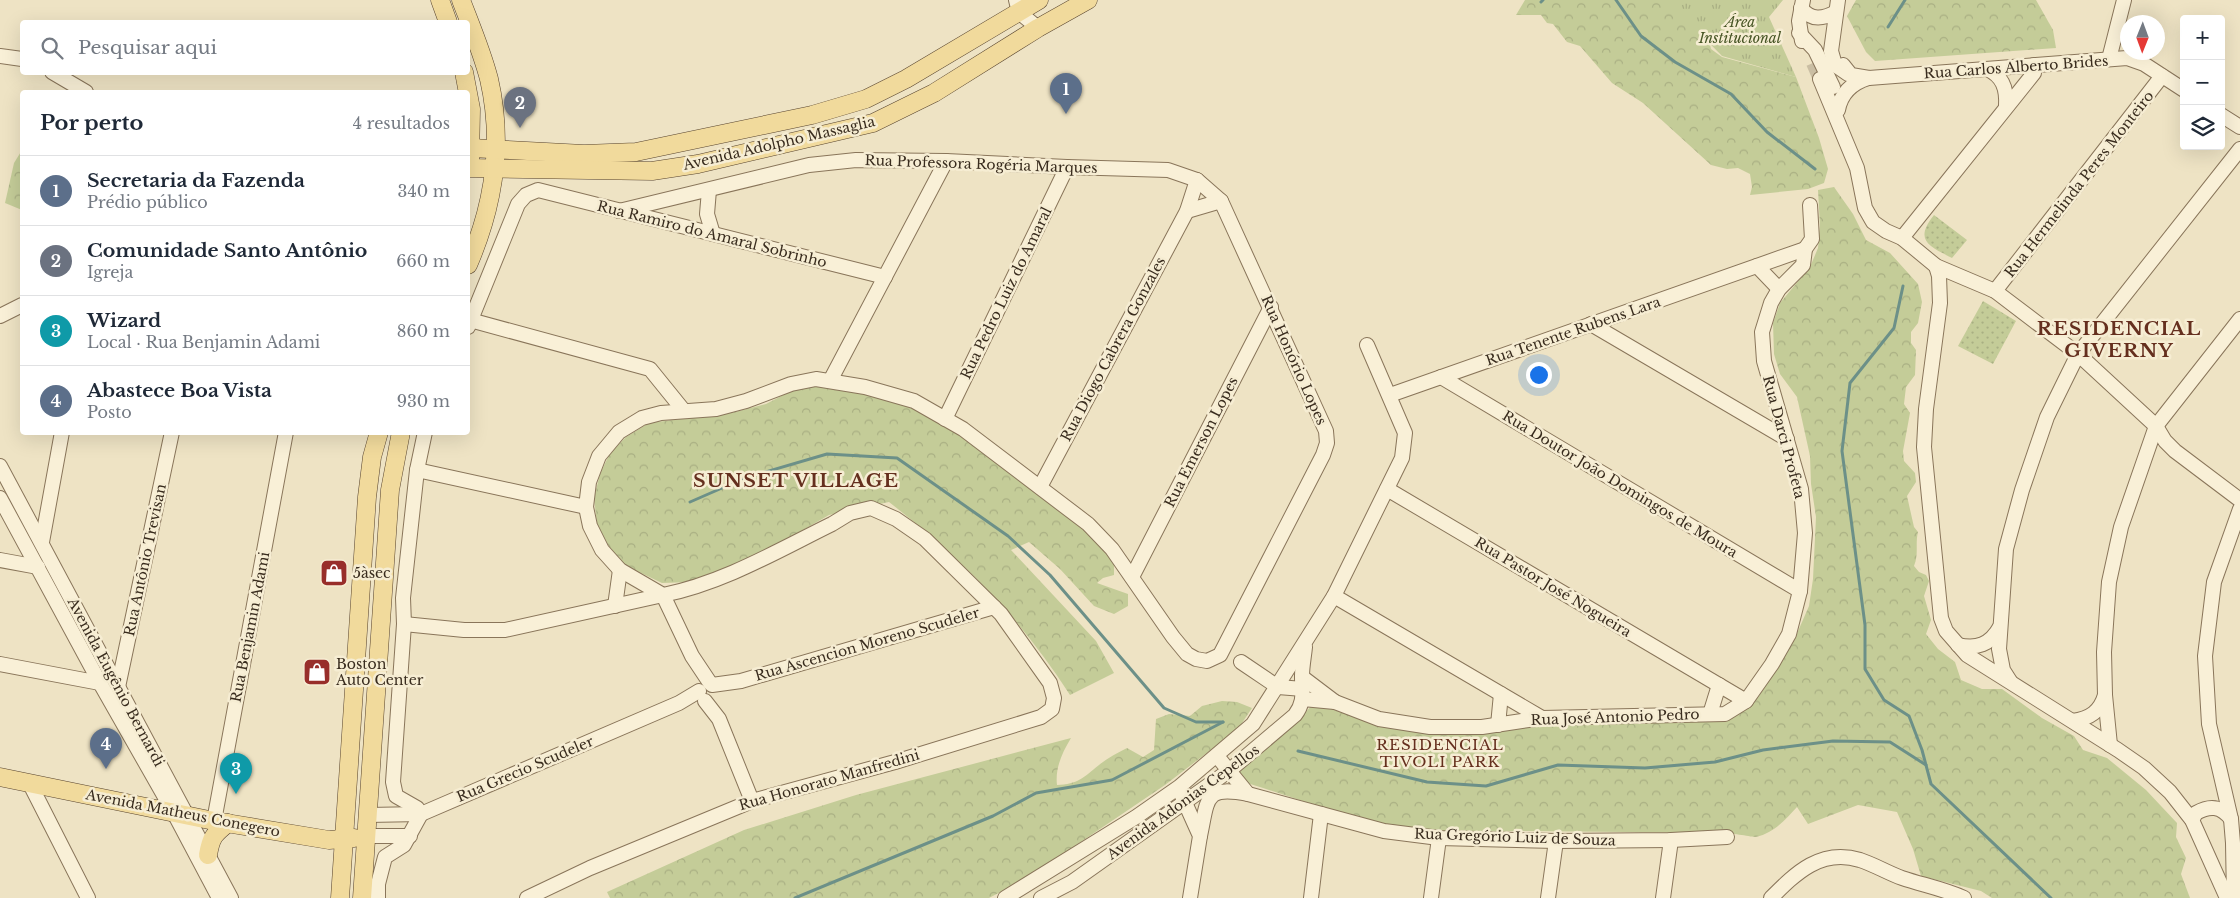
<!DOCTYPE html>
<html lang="pt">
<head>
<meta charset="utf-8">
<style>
	:root { --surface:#fff; --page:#f6f6f7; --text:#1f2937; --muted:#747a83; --line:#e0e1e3; --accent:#982e2a }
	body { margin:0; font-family:"Libre Baskerville",serif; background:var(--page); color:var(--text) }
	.controls { position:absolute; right:15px; top:15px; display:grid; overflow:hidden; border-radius:5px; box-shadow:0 5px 20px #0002 }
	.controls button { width:45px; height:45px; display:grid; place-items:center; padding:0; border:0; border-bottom:1px solid var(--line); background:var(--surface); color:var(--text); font:25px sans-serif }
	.compass { position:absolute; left:2120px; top:15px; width:45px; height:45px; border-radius:50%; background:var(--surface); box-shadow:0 5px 20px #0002; rotate:181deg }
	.you { position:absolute; left:1538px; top:374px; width:18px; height:18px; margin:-12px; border:4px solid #fff; border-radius:50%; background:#1a73e8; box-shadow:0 0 0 8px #1a73e833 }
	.badge { display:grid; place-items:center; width:32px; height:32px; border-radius:50%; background:var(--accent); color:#fff; font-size:16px; font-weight:700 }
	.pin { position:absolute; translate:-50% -41px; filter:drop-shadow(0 1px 2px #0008) }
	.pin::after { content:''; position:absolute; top:26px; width:18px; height:15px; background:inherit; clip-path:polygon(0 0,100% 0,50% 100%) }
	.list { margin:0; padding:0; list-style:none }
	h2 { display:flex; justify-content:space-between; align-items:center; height:65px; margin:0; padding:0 20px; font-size:21px }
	h2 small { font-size:16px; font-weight:400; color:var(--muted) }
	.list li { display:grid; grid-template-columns:32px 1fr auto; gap:15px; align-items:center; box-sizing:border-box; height:70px; padding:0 20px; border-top:1px solid var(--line) }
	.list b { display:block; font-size:19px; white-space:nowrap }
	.list p { margin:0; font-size:16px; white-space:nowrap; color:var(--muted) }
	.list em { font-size:16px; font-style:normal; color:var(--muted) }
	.icon { flex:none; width:28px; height:28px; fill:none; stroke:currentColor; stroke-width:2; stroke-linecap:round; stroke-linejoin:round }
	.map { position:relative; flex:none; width:2240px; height:898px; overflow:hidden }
	.search { position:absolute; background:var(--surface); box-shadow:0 5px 20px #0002; left:20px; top:20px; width:450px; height:55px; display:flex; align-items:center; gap:12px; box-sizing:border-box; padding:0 18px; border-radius:5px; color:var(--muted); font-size:19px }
	.panel { position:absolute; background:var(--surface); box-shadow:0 5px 20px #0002; left:20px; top:90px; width:450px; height:345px; border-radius:5px }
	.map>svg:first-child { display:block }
	.grass { fill:url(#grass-dots) }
	.forest { fill:url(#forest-crowns) }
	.park { fill:url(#park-tufts) }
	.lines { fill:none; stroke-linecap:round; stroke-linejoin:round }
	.stream { stroke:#6c9088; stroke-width:3 }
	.minor-tunnel { stroke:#cabea3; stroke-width:14; stroke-dasharray:14 7; stroke-linecap:butt }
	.minor-casing { stroke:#89755a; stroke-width:16 }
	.major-casing { stroke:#57432e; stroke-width:19 }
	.minor { stroke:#f9f0d7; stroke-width:14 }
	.major { stroke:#f1da9c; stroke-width:18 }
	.labels { text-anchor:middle; stroke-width:5; stroke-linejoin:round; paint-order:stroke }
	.park-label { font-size:14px; font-style:italic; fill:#475525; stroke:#f6edd3 }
	.street-label { font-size:14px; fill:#392c1e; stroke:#f6edd3 }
	.poi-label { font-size:14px; fill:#392c1e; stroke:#f6edd3; text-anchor:start }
	.neighbourhood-label { font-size:15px; letter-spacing:1px; fill:#652f1e; stroke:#f6edd3 }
	.district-label { font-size:19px; font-weight:bold; letter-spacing:1px; fill:#652f1e; stroke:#f6edd3 }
</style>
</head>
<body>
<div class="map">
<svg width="2240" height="898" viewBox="0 0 2240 898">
	<defs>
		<pattern id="grass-dots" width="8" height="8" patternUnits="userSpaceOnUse" patternTransform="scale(1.25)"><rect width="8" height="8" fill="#c4cc98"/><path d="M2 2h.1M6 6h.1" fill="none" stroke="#a9af83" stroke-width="1.8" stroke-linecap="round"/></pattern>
		<pattern id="forest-crowns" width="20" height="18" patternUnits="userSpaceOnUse" patternTransform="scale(1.25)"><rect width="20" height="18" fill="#c4cc98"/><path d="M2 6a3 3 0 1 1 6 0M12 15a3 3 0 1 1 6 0" fill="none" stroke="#a9af83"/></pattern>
		<pattern id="park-tufts" width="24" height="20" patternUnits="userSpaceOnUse" patternTransform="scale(1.25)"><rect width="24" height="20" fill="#c4cc98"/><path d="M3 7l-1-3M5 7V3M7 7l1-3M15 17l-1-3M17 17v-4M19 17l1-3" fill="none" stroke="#a9af83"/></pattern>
	</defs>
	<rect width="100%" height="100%" fill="#eee3c4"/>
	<g class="grass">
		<path d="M1934 215 1967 240 1952 258C1928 246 1914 240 1934 215Z"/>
		<polygon points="1983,301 2016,321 1993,364 1958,346"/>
	</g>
	<g class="forest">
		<polygon points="1525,0 1690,0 1708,36 1711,49 1722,57 1796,77 1819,138 1828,169 1824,183 1808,189 1750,195 1752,187 1750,174 1738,168 1727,169 1711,165 1643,103 1612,83 1580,46 1567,42 1553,24 1547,23 1541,15 1516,15"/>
		<polygon points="1856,0 2036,0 2053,30 2056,48 1875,61 1866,52 1847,16"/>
		<polygon points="22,150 22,210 5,203 14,163"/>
		<path d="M1834 187 1853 214 1866 240 1890 253 1918 284 1922 302 1918 323 1911 332V343L1916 350 1915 375 1906 387 1904 404 1910 413 1903 451 1904 461 1915 473 1916 482 1907 496 1914 527 1918 532C1915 544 1919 554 1914 566L1919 572 1926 575 1929 581 1924 596 1931 620 1926 634 1938 649 1955 662 1961 680 1982 689H2002L2042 718 2074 736 2083 750 2107 758 2146 790 2177 823 2176 837 2186 858 2181 874 2190 898H1992L1981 891 1921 876 1913 849 1897 812 1858 805 1808 824 1797 807C1786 819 1774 833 1756 837 1752 837 1732 833 1725 833L1513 831 1451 834 1382 827 1263 788 1247 783 1237 774 1239 765 1293 726 1313 704 1376 722 1597 724 1702 721 1728 718 1741 713 1759 696 1795 638 1809 606 1813 579 1816 517 1811 484 1810 456 1797 397 1780 374 1774 354 1773 323 1780 303 1810 267 1818 248 1820 226 1818 190Z"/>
		<path d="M819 385 856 390 913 405 959 432 1094 536 1114 560V575L1103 578 1097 583 1128 594V606L1114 614 1094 606 1060 569 1029 542 1011 550 1096 641 1114 673 1070 695C1021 618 961 558 889 502L829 515 798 533 721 572 692 582 662 583 620 563 608 545 597 524 594 498 600 474 610 453 626 437 649 423 735 412 766 404 791 391Z"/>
		<path d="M1222 701 1237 702 1252 708 1238 729 1165 785 1026 879 989 898H610L607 892 744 830 856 795 1071 738C1062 753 1055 768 1057 785 1078 784 1083 778 1099 765 1107 758 1118 753 1127 748L1143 757 1154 750 1156 719 1169 714 1190 716 1202 706Z"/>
	</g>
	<polygon class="park" points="1667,0 1783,0 1769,17 1796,77 1722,56"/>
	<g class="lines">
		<g class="stream">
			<polyline points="1616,0 1641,36 1675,62 1731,94 1767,132 1815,169"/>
			<polyline points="1541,2 1543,0"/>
			<polyline points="1888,27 1905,0"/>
			<polyline points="1903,286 1894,328 1850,383 1842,451 1865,625 1865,669 1884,700 1909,716 1922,750 1931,784 2051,898"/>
			<polyline points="690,502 745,478 827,454 897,458 1008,536 1050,575 1164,708 1196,722 1223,722"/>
			<polyline points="1298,751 1427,782 1486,786 1558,765 1645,768 1715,762 1763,750 1833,741 1890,742 1926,765"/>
			<polyline points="795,898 993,816 1036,793 1112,780 1223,722"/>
		</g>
		<polyline class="minor-tunnel" points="1813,63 1820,79"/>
		<defs>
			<g id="minor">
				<polyline points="1016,0 1019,12 1038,28"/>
				<polyline points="1838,0 1831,51 1835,65 1848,74"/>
				<path d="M1801 8C1811 21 1823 19 1836 12"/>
				<polyline points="1799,33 1815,50 1833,87"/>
				<polyline points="1802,41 1799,21 1803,0"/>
				<polyline points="0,56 22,59"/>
				<polyline points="2109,59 2124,0"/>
				<polyline points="1843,65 1851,75 1869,78 2127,58 2144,64 2184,90"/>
				<path d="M1987 69C2003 76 2007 89 2006 106"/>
				<polyline points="52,72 86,92"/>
				<polyline points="1820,79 1857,168 1865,208 1873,222 1886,231 1902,238 1936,266 1995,291 2078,354 2156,426 2165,441 2175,451 2240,500"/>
				<path d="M1838 110C1841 93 1852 83 1868 78"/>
				<polyline points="2221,115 2240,127"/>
				<polyline points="709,190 707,214 713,234"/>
				<polyline points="1187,211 1221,201"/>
				<polyline points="1902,238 2034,73 2034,65"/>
				<polyline points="1757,266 1779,289"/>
				<polyline points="1936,266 1939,276 1940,303 1926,409 1924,447 1941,618 1946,631 1967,655 2118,750 2144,768 2170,792 2192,820 2227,898"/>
				<polyline points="1995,291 2162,76"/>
				<polyline points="0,316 22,305"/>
				<polyline points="470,320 650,369 684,411"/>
				<polyline points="1591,324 1787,439"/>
				<polyline points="468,327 518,204 526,195 538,190 885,277"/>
				<polyline points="1441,377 1800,591"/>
				<polyline points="830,381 946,161"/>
				<polyline points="1390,395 1805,249"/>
				<polyline points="945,419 1067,167"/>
				<polyline points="0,466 231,898"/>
				<polyline points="417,470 586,507"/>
				<polyline points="1040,487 1187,211 1197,180"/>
				<polyline points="1387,489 1746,701"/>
				<polyline points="0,498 100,683 174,813 219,898"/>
				<polyline points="42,542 62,432"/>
				<polyline points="0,560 38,567"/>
				<polyline points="1132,577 1271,307"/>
				<polyline points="1334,596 1542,718"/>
				<polyline points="615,606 620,570"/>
				<polyline points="404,624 464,630 505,630 663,595 692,656 710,683"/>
				<path d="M1958 645C1977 649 1990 645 2000 627"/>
				<polyline points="1241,662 1278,687 1303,689"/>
				<polyline points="0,664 100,683"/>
				<polyline points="1302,677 1335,702"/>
				<polyline points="2010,681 2003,670 1999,649 2006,549 2022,490 2047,417 2078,354 2240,149"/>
				<polyline points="712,685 741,681 994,607"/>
				<polyline points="118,687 172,432"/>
				<polyline points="1303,699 1335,702 1379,719 1430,727 1482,727 1542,718 1725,714 1746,701 1772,664 1789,634 1800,591 1805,533 1801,489 1764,361 1762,332 1771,303 1779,289 1803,265 1805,249 1812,239 1810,205"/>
				<polyline points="705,701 719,719 752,801"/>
				<polyline points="1710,714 1719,685"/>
				<path d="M2073 721C2090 718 2100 712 2105 695"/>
				<polyline points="1498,725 1501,694"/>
				<polyline points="2110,745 2105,695 2104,652 2109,582 2121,527 2156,426 2240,319"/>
				<polyline points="1217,756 1248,794 1384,831 1439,838 1556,841 1671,840 1727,837"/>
				<polyline points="30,784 88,898"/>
				<polyline points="1182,796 1200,836 1190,898"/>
				<polyline points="368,815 421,814 679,703 699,691"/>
				<path d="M2192 820 2196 813C2210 805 2221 806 2231 819"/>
				<polyline points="214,821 286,432"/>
				<polyline points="366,836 410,836"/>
				<path d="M1200 836C1208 799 1204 785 1248 794"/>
				<polyline points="378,898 378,884 385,857 404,845 421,814 417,808 396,796 393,782 404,624 403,598 417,470 425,432"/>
				<path d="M527 898 590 868 752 801 895 762 1041 717 1052 709 1054 698 1050 683 1001 614 925 539 896 519 871 508 850 513 832 524C777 551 723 583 663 595L620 570 602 550 590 526 586 507 589 482 599 456 619 432 642 418 661 413 716 409 746 401 791 384 816 379 865 387 914 401 963 429 1088 524 1112 549 1173 637 1187 654 1196 659 1207 661 1220 655 1323 455 1327 443 1326 431 1221 201 1197 180 1168 170 1067 167 946 161 856 160 809 165 619 211"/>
				<polyline points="1005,898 1136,817 1179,787 1253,724 1334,596 1402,458 1405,433 1367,345"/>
				<path d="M1041 898 1072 882 1230 770 1295 715C1305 702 1302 692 1302 676 1302 667 1304 657 1305 647"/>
				<polyline points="1311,898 1321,814"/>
				<polyline points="1431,898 1439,838"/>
				<polyline points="1548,898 1556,841"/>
				<polyline points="1663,898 1671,840"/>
				<path d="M1771 898C1796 873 1821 848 1860 860 1875 865 1888 873 1902 878 1923 885 1944 889 1964 898"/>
				<polyline points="2234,898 2233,843 2231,819 2209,724 2205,656 2214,582 2240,509"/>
			</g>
			<g id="major">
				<polyline points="440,0 448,22"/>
				<path d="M461 0C471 26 482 52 489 79 504 144 494 205 468 265"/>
				<polyline points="464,72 471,109 470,160"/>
				<polyline points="471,148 584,154 636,152 812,115 866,99 906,79 1039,0"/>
				<polyline points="469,168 652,171 698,164 873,123 934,93 1038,28 1088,0"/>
				<polyline points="0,777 214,821 329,840 354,838"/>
				<path d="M208 855C211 837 214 834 228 823"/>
				<polyline points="340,898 367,497 372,457 379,432"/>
				<polyline points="362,898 390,490 401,432"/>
			</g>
		</defs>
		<use href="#minor" class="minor-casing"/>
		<use href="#major" class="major-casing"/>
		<use href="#minor" class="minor"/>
		<use href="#major" class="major"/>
	</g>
	<defs>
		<symbol id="shop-square" viewBox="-11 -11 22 22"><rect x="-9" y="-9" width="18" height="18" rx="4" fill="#982e2a" stroke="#f6edd3"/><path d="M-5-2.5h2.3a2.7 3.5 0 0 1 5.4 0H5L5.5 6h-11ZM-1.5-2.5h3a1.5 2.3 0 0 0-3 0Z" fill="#fff"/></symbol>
	</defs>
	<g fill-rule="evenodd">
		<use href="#shop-square" x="318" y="557" width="32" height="32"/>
		<use href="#shop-square" x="301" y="656" width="32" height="32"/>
	</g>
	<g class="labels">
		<g class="park-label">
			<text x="1740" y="27">Área<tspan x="1740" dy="16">Institucional</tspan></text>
		</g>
		<g class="street-label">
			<text transform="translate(2016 67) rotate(-4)" y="5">Rua Carlos Alberto Brides</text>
			<text transform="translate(779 143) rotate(-13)" y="5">Avenida Adolpho Massaglia</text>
			<text transform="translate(981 164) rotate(2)" y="5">Rua Professora Rogéria Marques</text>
			<text transform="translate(2079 184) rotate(-52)" y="5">Rua Hermelinda Peres Monteiro</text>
			<text transform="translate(712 234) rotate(14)" y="5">Rua Ramiro do Amaral Sobrinho</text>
			<text transform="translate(1006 293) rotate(-64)" y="5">Rua Pedro Luiz do Amaral</text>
			<text transform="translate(1573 331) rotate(-19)" y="5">Rua Tenente Rubens Lara</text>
			<text transform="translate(1113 349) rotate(-62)" y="5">Rua Diogo Cabrera Gonzales</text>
			<text transform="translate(1294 360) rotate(66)" y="5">Rua Honório Lopes</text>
			<text transform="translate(1784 437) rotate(75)" y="5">Rua Darci Profeta</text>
			<text transform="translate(1201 442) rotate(-63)" y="5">Rua Emerson Lopes</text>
			<text transform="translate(1620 484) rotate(31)" y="5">Rua Doutor João Domingos de Moura</text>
			<text transform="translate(145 560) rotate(-78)" y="5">Rua Antônio Trevisan</text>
			<text transform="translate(1553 587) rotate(31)" y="5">Rua Pastor José Nogueira</text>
			<text transform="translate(250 627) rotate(-79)" y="5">Rua Benjamin Adami</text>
			<text transform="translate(867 644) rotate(-16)" y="5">Rua Ascencion Moreno Scudeler</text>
			<text transform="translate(116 682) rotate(62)" y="5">Avenida Eugênio Bernardi</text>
			<text transform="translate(1615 717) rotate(-2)" y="5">Rua José Antonio Pedro</text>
			<text transform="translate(525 769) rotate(-23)" y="5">Rua Grecio Scudeler</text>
			<text transform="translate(829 780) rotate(-16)" y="5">Rua Honorato Manfredini</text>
			<text transform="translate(1183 802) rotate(-36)" y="5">Avenida Adonias Cepellos</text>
			<text transform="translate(183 813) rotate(11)" y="5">Avenida Matheus Conegero</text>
			<text transform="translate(1515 837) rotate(2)" y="5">Rua Gregório Luiz de Souza</text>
		</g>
		<g class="poi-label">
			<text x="353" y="578">5àsec</text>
			<text x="336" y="669">Boston<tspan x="336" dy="16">Auto Center</tspan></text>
		</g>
		<g class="neighbourhood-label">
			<text x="1440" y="750">RESIDENCIAL<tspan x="1440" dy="17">TIVOLI PARK</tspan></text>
		</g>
		<g class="district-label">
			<text x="2119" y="335">RESIDENCIAL<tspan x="2119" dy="22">GIVERNY</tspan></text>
			<text x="796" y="487">SUNSET VILLAGE</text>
		</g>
	</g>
</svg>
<div class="controls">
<button>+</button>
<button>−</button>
<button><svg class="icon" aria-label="layers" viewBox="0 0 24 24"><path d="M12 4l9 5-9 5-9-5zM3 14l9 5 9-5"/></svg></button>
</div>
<svg class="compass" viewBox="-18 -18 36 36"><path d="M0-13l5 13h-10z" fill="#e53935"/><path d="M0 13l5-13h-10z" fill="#747a83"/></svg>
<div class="you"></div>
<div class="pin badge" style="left:1066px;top:114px;background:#5c6f8a">1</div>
<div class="pin badge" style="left:520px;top:128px;background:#6b7280">2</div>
<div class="pin badge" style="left:236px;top:794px;background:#0f9aa8">3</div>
<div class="pin badge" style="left:106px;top:769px;background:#5c6f8a">4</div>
<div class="search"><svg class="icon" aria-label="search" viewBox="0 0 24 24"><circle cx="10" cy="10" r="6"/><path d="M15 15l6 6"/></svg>Pesquisar aqui</div>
<section class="panel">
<h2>Por perto<small>4 resultados</small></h2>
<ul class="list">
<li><span class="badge" style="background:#5c6f8a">1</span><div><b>Secretaria da Fazenda</b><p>Prédio público</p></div><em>340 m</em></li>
<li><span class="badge" style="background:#6b7280">2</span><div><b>Comunidade Santo Antônio</b><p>Igreja</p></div><em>660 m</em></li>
<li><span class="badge" style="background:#0f9aa8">3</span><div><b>Wizard</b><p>Local · Rua Benjamin Adami</p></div><em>860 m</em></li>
<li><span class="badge" style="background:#5c6f8a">4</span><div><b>Abastece Boa Vista</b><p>Posto</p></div><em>930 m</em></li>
</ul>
</section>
</div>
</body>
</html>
